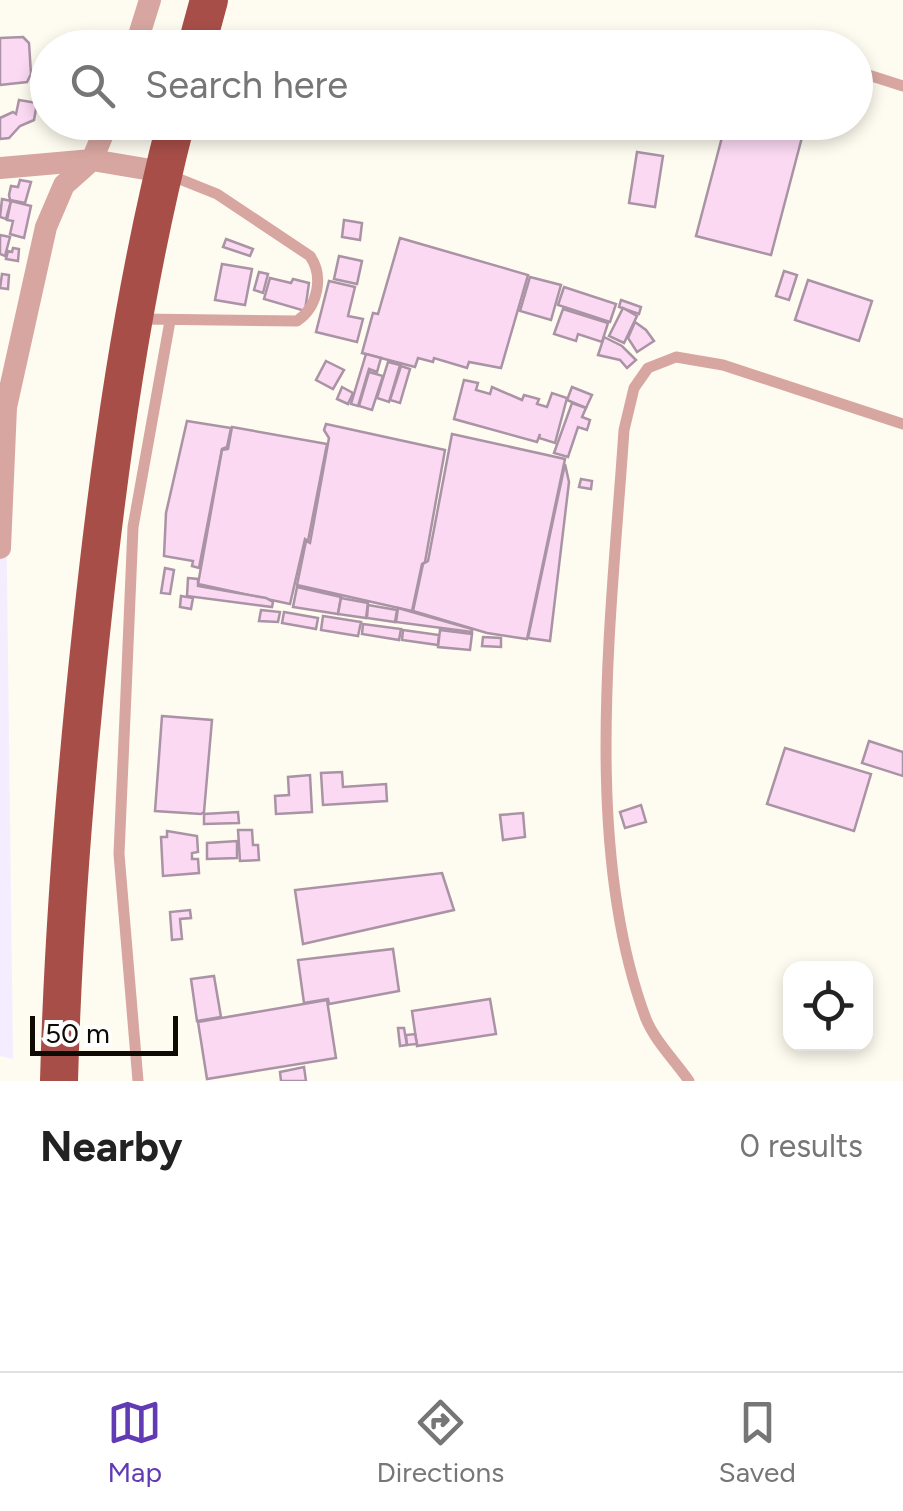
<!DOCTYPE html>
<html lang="en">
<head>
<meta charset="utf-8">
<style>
	:root { --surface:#fff; --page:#f2f2f2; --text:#222; --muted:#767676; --line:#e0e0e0; --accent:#613bb3 }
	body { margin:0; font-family:Figtree,sans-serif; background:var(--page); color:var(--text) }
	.controls { position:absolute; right:30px; bottom:30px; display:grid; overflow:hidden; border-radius:20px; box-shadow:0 5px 15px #0003 }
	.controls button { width:90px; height:90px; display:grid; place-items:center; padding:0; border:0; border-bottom:2px solid var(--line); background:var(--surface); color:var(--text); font:50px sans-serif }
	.scale { position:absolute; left:30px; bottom:25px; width:148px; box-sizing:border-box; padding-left:10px; border:5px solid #0e0b04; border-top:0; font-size:28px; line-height:35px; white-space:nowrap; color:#0e0b04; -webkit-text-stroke:8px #fff; paint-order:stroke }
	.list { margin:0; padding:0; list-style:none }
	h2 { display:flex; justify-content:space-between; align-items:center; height:130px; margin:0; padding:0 40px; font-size:42px }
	h2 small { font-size:32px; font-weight:400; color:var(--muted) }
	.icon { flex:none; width:55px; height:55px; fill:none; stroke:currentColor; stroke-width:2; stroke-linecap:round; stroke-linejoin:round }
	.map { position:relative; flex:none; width:903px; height:1081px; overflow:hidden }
	.search { position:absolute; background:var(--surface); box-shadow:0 5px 15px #0003; left:30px; right:30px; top:30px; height:110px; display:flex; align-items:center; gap:25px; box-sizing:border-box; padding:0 35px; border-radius:55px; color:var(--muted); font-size:38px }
	.sheet { height:290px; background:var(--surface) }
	nav { display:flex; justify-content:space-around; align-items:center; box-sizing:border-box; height:140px; border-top:2px solid var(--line); background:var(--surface); font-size:28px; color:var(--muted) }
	nav a { display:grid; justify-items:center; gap:5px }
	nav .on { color:var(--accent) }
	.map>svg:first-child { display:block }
	.industrial { fill:#f3edff }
	.building { fill:#fbd9f3; stroke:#a993a4; stroke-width:2.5 }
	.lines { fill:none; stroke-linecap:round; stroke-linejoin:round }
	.service { stroke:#d7a6a1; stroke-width:11 }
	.minor { stroke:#d7a6a1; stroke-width:22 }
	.trunk { stroke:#a84e48; stroke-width:38 }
</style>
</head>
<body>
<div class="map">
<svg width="903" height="1081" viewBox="0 0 903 1081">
	<rect width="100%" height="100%" fill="#fefbf0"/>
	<polygon class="industrial" points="5,420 13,1059 0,1056 0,421"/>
	<g class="building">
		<polygon points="23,37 29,43 31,74 27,82 0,85 0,38"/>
		<polygon points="19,100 37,103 34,120 20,126 9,138 0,139 0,118 13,112 16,114"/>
		<polygon points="726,122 806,122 771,255 696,236"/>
		<polygon points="637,152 663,156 655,207 629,203"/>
		<polygon points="20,180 31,182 25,203 10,200 9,195 11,186 18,187"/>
		<polygon points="2,199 11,201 6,219 0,217"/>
		<polygon points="11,201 31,206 24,238 10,234 13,221 7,220"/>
		<polygon points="344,220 362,223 360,240 342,237"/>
		<polygon points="0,235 10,237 5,256 0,254"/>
		<polygon points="400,238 528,275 501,368 469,362 467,368 434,358 433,362 418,358 415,367 362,353 373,313 378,314"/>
		<polygon points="226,239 253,249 250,256 223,247"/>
		<polygon points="13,248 19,249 18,261 6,259 8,251 12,252"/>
		<polygon points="339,256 362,261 357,284 334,279"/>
		<polygon points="222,264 252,269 245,305 215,300"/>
		<polygon points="784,271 797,275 789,300 776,296"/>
		<polygon points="259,272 268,274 263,293 254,290"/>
		<polygon points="2,274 9,275 8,289 0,288"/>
		<polygon points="530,277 561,285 551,320 520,311"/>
		<polygon points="270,278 291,283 293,279 309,283 305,311 264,299"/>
		<polygon points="808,280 872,301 859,341 795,320"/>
		<polygon points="329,281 355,287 348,316 363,319 357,342 316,332"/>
		<polygon points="564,287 616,304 610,322 558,305"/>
		<polygon points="621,300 641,307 639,314 619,307"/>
		<polygon points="623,308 637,316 624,343 609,336"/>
		<polygon points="563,309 608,323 602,342 578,334 576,341 554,334"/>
		<polygon points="635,322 646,330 654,341 637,352 628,338"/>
		<polygon points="604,337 622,346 636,360 627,368 620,360 598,355"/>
		<polygon points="366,354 381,358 377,372 369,369 358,406 351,404"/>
		<polygon points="326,361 344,370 333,389 316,380"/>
		<polygon points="388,362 400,365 389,402 377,398"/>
		<polygon points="401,366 410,369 400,403 390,400"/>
		<polygon points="369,372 383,376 372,410 359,406"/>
		<polygon points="464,380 478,383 476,390 490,394 492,387 522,400 524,395 539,399 537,404 547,407 552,393 567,398 555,443 539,438 540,434 537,442 454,419"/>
		<polygon points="342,387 353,393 348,404 337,399"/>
		<polygon points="572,387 592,395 586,408 567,400"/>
		<polygon points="572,403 586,408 582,417 590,420 587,430 578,427 568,457 554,453"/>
		<polygon points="187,421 231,428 227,447 222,449 199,568 192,566 193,561 164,556 166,513"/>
		<polygon points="326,424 445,450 425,562 422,564 412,611 297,585 306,541 310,543 329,438 324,430"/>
		<polygon points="232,427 327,444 308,541 305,539 290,604 198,584 222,450 228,449"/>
		<polygon points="452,434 565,459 527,639 487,633 413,611 423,564 428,561"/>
		<polygon points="565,464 569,482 550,641 528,638"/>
		<polygon points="581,479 592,481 591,489 579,487"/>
		<polygon points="165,568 174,570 170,594 161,593"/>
		<polygon points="188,578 198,579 198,586 266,598 273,602 272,607 187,596"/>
		<polygon points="297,587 341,597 338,614 293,607"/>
		<polygon points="181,596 193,598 191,609 180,607"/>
		<polygon points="341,598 368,603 366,618 338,614"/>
		<polygon points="368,605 397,610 395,622 367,618"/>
		<polygon points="398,608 472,629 472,632 396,622"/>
		<polygon points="261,610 280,612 278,622 259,621"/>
		<polygon points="284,612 318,618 316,629 282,623"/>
		<polygon points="323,616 361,622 358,636 321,630"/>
		<polygon points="363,624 401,629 399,640 362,634"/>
		<polygon points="403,630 439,635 438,645 402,640"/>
		<polygon points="440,630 472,634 470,650 438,647"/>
		<polygon points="483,637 501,638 501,647 482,646"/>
		<polygon points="162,716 212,720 204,812 201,814 155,811"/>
		<polygon points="869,741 903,752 903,776 862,763"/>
		<polygon points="785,748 871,774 854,831 767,804"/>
		<polygon points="342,772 343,787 386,784 387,801 323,805 321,773"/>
		<polygon points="310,775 312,812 276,814 275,796 289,795 288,777"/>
		<polygon points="641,805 646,822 625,828 620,812"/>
		<polygon points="238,812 239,823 204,824 204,814"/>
		<polygon points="523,813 525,837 503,840 500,815"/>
		<polygon points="238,830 252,830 253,845 258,845 259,860 240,861"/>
		<polygon points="167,831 197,836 198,852 192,853 192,859 198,859 199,873 163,876 161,837 167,837"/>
		<polygon points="237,841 237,858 207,859 207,843"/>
		<polygon points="442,873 454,910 303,944 295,890"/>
		<polygon points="190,910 191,918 180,919 182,939 172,940 170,912"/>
		<polygon points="393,949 399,991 329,1004 328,999 304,1003 298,960"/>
		<polygon points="214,976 221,1017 197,1021 191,979"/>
		<polygon points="490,999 496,1034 417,1046 412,1011"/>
		<polygon points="327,1000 336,1058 207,1079 198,1022"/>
		<polygon points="398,1028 404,1028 407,1045 400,1046"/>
		<polygon points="415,1034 417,1044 407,1045 406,1035"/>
		<polygon points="304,1067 306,1081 281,1081 280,1072"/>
	</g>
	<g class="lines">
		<g class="service">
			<polyline points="856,71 903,86"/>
			<path d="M141 319 297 321C318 307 324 276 310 256L217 194 167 174"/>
			<polyline points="138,1081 119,854 126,693 133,527 170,321"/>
			<path d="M689 1081C676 1062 655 1041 646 1019 581 846 612 612 624 430L634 388 648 368 676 357 723 365 903 424"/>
		</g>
		<g class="minor">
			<polyline points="135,48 150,0"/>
			<polyline points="0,168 92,160 108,122"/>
			<polyline points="0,408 6,407 46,227 64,185 92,160 163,172"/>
			<polyline points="0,548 6,407"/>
		</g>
		<g class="trunk">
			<polyline points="196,48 209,0"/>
			<path d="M59 1081C63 931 75 782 91 633 109 462 133 289 176 122"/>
		</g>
	</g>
</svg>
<div class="controls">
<button><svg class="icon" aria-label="locate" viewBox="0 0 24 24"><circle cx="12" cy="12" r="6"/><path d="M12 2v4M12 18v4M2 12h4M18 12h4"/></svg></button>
</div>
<div class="scale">50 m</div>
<div class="search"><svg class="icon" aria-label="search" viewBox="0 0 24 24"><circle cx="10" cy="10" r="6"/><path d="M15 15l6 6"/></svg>Search here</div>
</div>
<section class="sheet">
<h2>Nearby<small>0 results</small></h2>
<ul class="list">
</ul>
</section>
<nav>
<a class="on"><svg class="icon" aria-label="map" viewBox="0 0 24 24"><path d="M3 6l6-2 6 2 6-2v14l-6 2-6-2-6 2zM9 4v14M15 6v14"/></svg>Map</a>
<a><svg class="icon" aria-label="directions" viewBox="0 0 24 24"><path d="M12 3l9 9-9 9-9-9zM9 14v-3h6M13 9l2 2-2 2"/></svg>Directions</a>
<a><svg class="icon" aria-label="saved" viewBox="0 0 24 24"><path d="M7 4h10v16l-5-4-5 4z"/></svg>Saved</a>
</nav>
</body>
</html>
